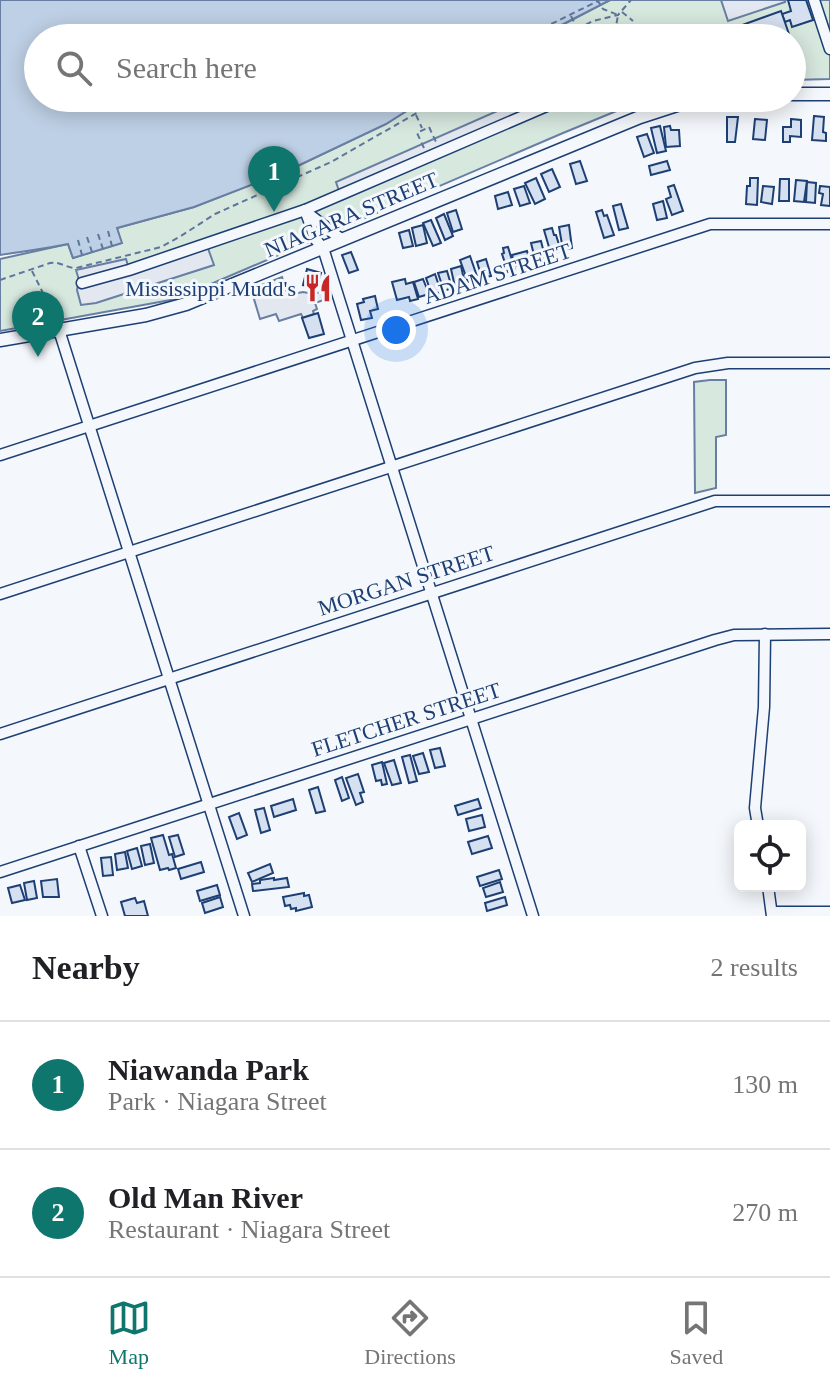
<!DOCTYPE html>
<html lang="en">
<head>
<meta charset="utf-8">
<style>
	:root { --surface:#fff; --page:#f2f2f2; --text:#202124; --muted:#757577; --line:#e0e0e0; --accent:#0f766e }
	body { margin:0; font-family:Georgia,serif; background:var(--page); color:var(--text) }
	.controls { position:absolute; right:24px; bottom:24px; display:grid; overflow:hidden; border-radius:12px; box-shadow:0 4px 20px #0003 }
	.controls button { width:72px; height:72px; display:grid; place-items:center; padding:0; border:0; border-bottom:2px solid var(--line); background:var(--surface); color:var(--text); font:40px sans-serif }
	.you { position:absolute; left:396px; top:330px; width:28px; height:28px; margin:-20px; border:6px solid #fff; border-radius:50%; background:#1a73e8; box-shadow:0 0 0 12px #1a73e833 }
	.badge { display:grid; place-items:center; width:52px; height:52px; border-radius:50%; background:var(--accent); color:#fff; font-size:26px; font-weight:700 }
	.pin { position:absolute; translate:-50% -66px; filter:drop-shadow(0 2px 4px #0008) }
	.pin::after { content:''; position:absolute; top:42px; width:28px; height:24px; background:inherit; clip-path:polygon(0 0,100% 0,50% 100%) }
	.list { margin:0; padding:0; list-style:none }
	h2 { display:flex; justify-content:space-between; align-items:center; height:104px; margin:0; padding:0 32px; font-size:34px }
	h2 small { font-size:26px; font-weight:400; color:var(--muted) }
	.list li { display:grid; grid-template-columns:52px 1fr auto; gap:24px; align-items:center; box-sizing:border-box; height:128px; padding:0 32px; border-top:2px solid var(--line) }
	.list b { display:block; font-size:30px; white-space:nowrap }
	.list p { margin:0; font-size:26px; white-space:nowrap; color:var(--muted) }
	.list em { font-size:26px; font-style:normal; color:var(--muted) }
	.icon { flex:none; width:44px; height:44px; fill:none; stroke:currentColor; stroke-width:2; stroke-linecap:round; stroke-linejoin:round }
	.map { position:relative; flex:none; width:830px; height:916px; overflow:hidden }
	.search { position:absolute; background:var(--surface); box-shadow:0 4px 20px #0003; left:24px; right:24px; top:24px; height:88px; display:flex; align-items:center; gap:20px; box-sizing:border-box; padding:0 28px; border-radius:44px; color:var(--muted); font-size:30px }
	.sheet { height:360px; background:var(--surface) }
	nav { display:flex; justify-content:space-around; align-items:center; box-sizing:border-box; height:112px; border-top:2px solid var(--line); background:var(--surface); font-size:22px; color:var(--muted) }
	nav a { display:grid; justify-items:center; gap:4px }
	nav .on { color:var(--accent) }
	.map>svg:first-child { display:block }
	.green { fill:#d7e8df; stroke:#687fa3; stroke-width:2 }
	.parking { fill:#e3e8f0; stroke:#687fa3; stroke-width:2 }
	.water { fill:#bed0e5; stroke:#687fa3; stroke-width:2 }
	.building { fill:#d5e0f0; stroke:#1d3f73; stroke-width:2 }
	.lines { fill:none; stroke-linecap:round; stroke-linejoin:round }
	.minor-casing { stroke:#1d3f73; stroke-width:13 }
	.major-casing { stroke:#1d3f73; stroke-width:15 }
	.path { stroke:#5e769c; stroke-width:2; stroke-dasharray:6 4; stroke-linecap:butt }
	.minor { stroke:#f4f7fb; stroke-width:10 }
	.major { stroke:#f4f7fb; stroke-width:12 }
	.labels { text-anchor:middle; stroke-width:6; stroke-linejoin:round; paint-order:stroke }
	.street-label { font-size:22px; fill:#1d3f73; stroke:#f4f7fb }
	.poi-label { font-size:22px; fill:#1d3f73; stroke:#f4f7fb; text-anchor:end }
</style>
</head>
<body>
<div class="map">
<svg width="830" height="916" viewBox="0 0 830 916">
	<rect width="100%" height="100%" fill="#f4f7fb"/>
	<g class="green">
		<polygon points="610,0 830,0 830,79 792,80 792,38 532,38 541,36"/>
		<polygon points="427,98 657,98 631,105 563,133 176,299 0,331 0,259 68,244 73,258 121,243 117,228 194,207 287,171 385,124"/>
		<polygon points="710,380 726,380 726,435 716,437 716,488 695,493 694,382"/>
	</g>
	<g class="parking">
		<polygon points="721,0 785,0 785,2 728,21"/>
		<polygon points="520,101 527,118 342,200 336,182"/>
		<polygon points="205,240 214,265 96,303 81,305 77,290 79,280 76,270 126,259 128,266"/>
		<polygon points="282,277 288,295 303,292 314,294 324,291 327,299 315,303 317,309 313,311 314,314 303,318 301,314 279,321 276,314 260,319 251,289"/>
	</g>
	<path class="water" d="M0 0H610L540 36 532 38H38V98H427L386 124 287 171 194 207 117 228 122 243 73 258 68 244C45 249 23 251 0 255Z"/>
	<g class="building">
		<polygon points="788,0 806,0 813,20 792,27 790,20 785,22 782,14 791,11"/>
		<polygon points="781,11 790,37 722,38 720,33"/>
		<polygon points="814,116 824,117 823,132 826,133 826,141 812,140"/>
		<polygon points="727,117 738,117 735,142 727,142"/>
		<polygon points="755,119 767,120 765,140 753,139"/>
		<polygon points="791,119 801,120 801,137 790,136 790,142 783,142 783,127 791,127"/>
		<polygon points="660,126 666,151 657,153 651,128"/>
		<polygon points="670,126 671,130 679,130 680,146 666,147 664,127"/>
		<polygon points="647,134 654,153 644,157 637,137"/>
		<polygon points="580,161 587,181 576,184 570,164"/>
		<polygon points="667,161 670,170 651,175 649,166"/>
		<polygon points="552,169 560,187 549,192 541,174"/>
		<polygon points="536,178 545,199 535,204 525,183"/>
		<polygon points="750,178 758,178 757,205 746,204 747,186 750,186"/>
		<polygon points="780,179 789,179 789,201 779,201"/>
		<polygon points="796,180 807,181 804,202 794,201"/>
		<polygon points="807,182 816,183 815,203 806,202"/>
		<polygon points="674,185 683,211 672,215 666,199 671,197 668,187"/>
		<polygon points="524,186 530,203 520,206 514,189"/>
		<polygon points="763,186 774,187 772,204 761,202"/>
		<polygon points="820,186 830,187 830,206 821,205 823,194 819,193"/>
		<polygon points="508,192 512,205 498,209 495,196"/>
		<polygon points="663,201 667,218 657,220 653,204"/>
		<polygon points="621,204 628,228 619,230 613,206"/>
		<polygon points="456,210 462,229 453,232 447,213"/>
		<polygon points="602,210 604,216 607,215 614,235 604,238 596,212"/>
		<polygon points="444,214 453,236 445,240 436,218"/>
		<polygon points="431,220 441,243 433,246 423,223"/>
		<polygon points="423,225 427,243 416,246 412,228"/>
		<polygon points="569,225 572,248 563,250 559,227"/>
		<polygon points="552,228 554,235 556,235 561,251 551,254 544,230"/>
		<polygon points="409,230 413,246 403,248 399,233"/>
		<polygon points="541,241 545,257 535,259 531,243"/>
		<polygon points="508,247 515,270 508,272 502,254 504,253 503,248"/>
		<polygon points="527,251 530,262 515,266 512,255"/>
		<polygon points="351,252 358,270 349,273 342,255"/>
		<polygon points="470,256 478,279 468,282 460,260"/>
		<polygon points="486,259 491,276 482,278 477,262"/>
		<polygon points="461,266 465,284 455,287 451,269"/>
		<polygon points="307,269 321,273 316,289 303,285"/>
		<polygon points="447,271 452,288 444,291 438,273"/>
		<polygon points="435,274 441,292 432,295 426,278"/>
		<polygon points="405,279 406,284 413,282 418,299 410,301 409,297 397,300 392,282"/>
		<polygon points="423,279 429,294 419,297 414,282"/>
		<polygon points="375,296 378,309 370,311 372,318 361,320 357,304 364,302 363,299"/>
		<polygon points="318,313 324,334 309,338 302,318"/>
		<polygon points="440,748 445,766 435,768 430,750"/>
		<polygon points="423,753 429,772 419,774 413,756"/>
		<polygon points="410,755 417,781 409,783 402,757"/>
		<polygon points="394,760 401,783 392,785 384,763"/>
		<polygon points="382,762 387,784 382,785 381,780 376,781 372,765"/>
		<polygon points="358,774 364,792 360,793 363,802 356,805 346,778"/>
		<polygon points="342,777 349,798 342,801 335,780"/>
		<polygon points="318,787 325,811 316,813 309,790"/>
		<polygon points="293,799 296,810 274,817 271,806"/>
		<polygon points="478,799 481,808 458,815 455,806"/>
		<polygon points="264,808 270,830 261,833 255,810"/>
		<polygon points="239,813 247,835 237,839 229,817"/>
		<polygon points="482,815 485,827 469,831 466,819"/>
		<polygon points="163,835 169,855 172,854 176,868 169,870 168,868 160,870 151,838"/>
		<polygon points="178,835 184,854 175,857 169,837"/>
		<polygon points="488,836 492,848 472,854 468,842"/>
		<polygon points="150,844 154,863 145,865 141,846"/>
		<polygon points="137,848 142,866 132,869 127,851"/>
		<polygon points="125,852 128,868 117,870 115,854"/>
		<polygon points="111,857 113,875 103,876 101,858"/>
		<polygon points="201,862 204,872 181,879 178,869"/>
		<polygon points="270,864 273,873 252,882 248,873"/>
		<polygon points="499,870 502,879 480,886 477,877"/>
		<polygon points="274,878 274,880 287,878 289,887 253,891 252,884 260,883 260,880"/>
		<polygon points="57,879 59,897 43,897 41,881"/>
		<polygon points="34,881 37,898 27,900 24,883"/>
		<polygon points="500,882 503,892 486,897 483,888"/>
		<polygon points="20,885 25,900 12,903 8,888"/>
		<polygon points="217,885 220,895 200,901 197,891"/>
		<polygon points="304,893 304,896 309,895 312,907 296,911 296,908 291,909 290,905 285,906 283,897"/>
		<polygon points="220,897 223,907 205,913 202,903"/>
		<polygon points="505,897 507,905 487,911 485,903"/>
		<polygon points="135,898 137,903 144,901 148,916 125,916 121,902"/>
	</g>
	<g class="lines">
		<defs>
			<g id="minor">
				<polyline points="814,0 830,49"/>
				<polyline points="305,210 316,240 323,248 533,916"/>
				<polyline points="306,212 341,239"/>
				<polyline points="82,283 129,270 305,210 549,105"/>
				<polyline points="59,330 244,916"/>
				<polyline points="0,455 710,224 830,224"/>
				<polyline points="0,594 695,368 728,363 830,363"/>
				<polyline points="0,734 715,501 830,501"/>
				<polyline points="758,826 755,808 764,707 765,634"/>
				<polyline points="79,846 102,916"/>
				<polyline points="0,872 715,640 734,635 830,634"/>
				<polyline points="768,886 772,916"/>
				<polyline points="772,912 830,912"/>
			</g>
			<g id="major">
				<polyline points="792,94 830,94"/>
				<polyline points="0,340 146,315 186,304 640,117 683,103 711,98"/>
			</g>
		</defs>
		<use href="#minor" class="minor-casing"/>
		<use href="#major" class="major-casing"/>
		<g class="path">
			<polyline points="622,12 633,21"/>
			<polyline points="571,16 577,28"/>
			<polyline points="547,38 543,28 598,1 603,9 618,15 614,38"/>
			<polyline points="559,38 593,21 618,15 631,0"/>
			<polyline points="416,115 422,128"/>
			<polyline points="424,148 417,133 429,127 437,144"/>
			<polyline points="108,231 112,246"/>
			<polyline points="98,234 103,249"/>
			<polyline points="87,237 92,252"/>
			<polyline points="78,240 82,255"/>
			<polyline points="32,271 42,291 47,321"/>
			<path d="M0 280 50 263C60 261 66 268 76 268L161 247 181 236 215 214 331 162 443 98"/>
		</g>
		<use href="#minor" class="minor"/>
		<use href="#major" class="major"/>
	</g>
	<defs>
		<symbol id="restaurant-bare" viewBox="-9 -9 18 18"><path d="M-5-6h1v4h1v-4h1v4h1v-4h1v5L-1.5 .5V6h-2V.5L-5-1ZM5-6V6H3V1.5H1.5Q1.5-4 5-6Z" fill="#c62828" stroke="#f4f7fb" stroke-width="2.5" paint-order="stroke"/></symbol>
	</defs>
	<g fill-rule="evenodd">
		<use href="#restaurant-bare" x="298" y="268" width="40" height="40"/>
	</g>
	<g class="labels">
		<g class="street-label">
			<text transform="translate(351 214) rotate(-23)" y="8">NIAGARA STREET</text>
			<text transform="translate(497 273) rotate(-18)" y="8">ADAM STREET</text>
			<text transform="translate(406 580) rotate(-18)" y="8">MORGAN STREET</text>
			<text transform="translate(406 719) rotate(-18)" y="8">FLETCHER STREET</text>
		</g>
		<g class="poi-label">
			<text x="296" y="296">Mississippi Mudd's</text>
		</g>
	</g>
</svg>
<div class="controls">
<button><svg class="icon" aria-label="locate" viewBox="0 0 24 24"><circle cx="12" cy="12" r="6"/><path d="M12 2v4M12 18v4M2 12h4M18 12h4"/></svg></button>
</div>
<div class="you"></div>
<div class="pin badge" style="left:274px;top:212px">1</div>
<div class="pin badge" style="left:38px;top:357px">2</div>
<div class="search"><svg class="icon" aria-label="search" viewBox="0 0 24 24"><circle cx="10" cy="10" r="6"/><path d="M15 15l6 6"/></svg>Search here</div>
</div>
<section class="sheet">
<h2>Nearby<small>2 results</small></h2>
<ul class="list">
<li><span class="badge">1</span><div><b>Niawanda Park</b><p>Park · Niagara Street</p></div><em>130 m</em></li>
<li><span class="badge">2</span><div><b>Old Man River</b><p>Restaurant · Niagara Street</p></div><em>270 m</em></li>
</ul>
</section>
<nav>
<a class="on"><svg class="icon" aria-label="map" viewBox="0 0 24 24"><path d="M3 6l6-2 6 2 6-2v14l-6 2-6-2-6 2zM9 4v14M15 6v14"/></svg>Map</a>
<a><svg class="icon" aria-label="directions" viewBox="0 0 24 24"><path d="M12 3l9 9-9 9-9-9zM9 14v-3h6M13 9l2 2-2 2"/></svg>Directions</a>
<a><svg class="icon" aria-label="saved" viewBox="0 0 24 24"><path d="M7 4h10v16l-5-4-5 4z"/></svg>Saved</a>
</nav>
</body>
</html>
